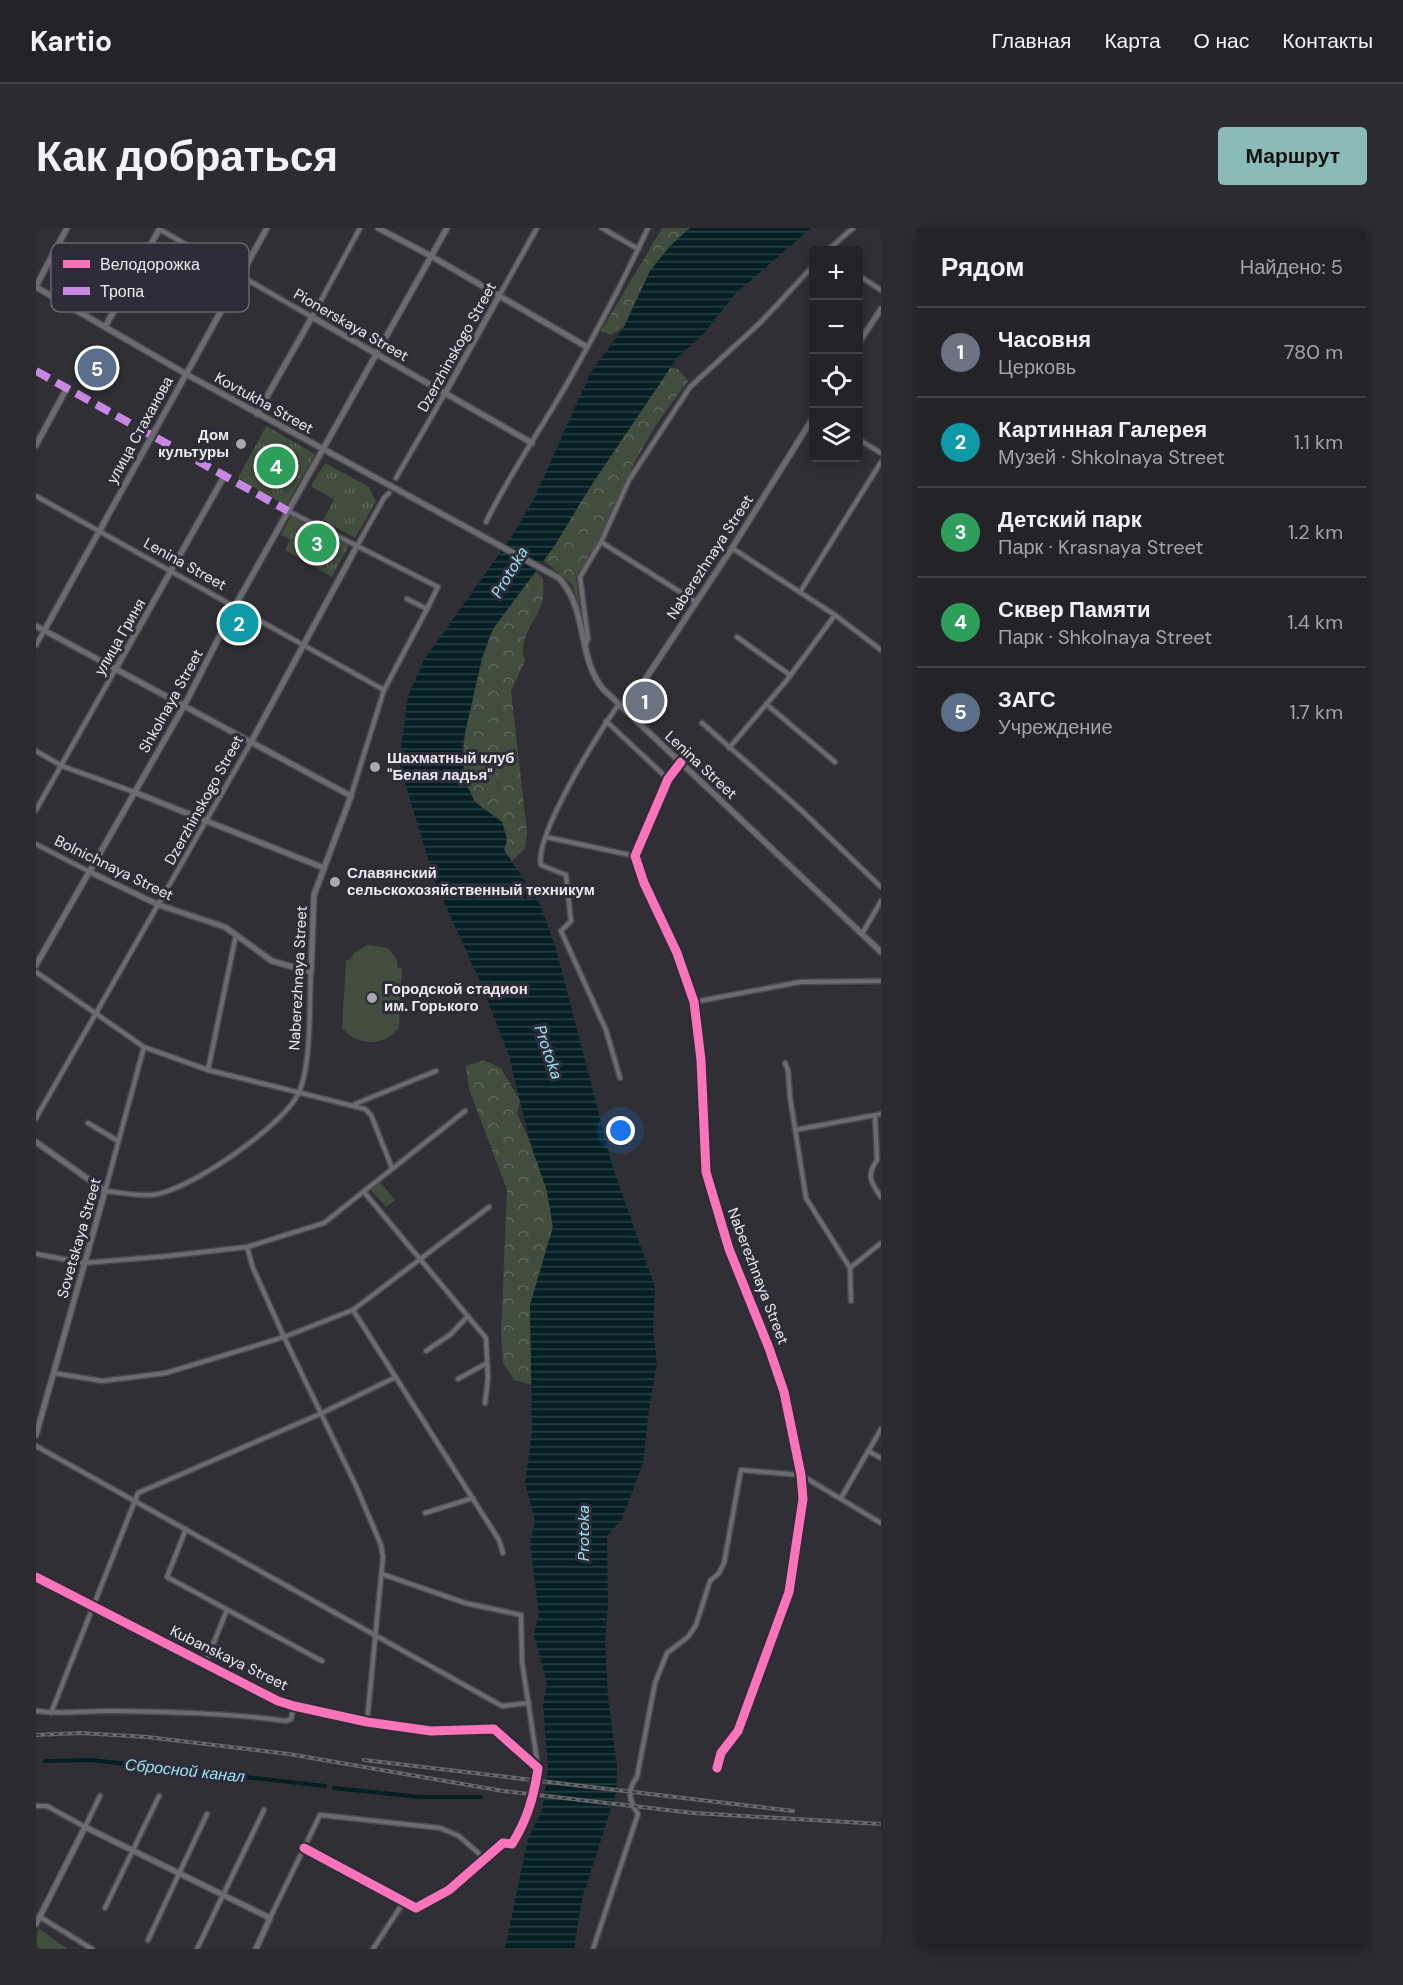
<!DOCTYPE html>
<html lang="ru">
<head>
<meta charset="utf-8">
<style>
	:root { --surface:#232328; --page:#2b2b30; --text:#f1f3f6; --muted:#a3a4a8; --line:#404045; --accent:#8bbbb9 }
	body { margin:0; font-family:"DM Sans",sans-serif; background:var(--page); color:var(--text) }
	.controls { position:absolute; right:18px; top:18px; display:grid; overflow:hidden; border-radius:6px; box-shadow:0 3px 15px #0003 }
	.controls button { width:54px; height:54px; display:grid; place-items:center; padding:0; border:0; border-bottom:2px solid var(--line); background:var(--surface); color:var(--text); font:30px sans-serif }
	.you { position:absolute; left:585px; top:903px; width:21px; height:21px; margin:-15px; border:4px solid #fff; border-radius:50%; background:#1a73e8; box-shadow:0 0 0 9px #1a73e833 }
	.badge { display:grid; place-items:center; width:39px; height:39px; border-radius:50%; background:var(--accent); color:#fff; font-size:20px; font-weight:700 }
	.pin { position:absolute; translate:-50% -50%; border:3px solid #fff; box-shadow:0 2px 6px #0006 }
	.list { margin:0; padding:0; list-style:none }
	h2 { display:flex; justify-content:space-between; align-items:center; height:78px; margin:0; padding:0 24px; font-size:26px }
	h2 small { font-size:20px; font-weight:400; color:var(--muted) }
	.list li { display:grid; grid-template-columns:39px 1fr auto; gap:18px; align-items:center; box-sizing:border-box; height:90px; padding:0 24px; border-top:2px solid var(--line) }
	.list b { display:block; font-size:22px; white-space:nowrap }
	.list p { margin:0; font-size:20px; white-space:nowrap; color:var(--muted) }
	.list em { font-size:20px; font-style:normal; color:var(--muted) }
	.icon { flex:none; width:33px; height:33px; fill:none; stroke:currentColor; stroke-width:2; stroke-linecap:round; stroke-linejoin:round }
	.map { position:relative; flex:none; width:845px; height:1721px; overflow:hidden; border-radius:6px }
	header { display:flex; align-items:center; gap:36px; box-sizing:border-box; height:84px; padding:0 30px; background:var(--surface); border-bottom:2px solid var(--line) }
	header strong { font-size:28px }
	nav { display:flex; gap:33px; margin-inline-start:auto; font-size:21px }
	.intro { display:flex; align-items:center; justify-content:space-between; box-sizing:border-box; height:144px; padding:0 36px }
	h1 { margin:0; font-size:42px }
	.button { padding:15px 27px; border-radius:6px; background:var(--accent); color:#111; font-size:21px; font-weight:700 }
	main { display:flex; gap:36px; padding:0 36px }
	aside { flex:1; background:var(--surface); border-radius:6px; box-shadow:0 3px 15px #0003 }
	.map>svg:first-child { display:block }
	.forest { fill:url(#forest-crowns) }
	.park { fill:url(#park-tufts) }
	.pitch { fill:#414d3d }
	.water { fill:url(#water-rules) }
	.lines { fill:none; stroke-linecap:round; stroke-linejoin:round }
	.canal { stroke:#042025; stroke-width:4 }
	.street-casing { stroke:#4a4a50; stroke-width:7 }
	.secondary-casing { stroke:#4a4a50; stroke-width:8 }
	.street { stroke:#6c6c70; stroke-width:4 }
	.secondary { stroke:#6c6c70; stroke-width:5 }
	.rail-casing { stroke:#69696d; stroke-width:4 }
	.rail { stroke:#2d2c38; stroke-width:1.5; stroke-dasharray:4.5; stroke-linecap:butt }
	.quiet { stroke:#c787e3; stroke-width:8; stroke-dasharray:15 8; stroke-linecap:butt }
	.cycleway-casing { stroke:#2d2c38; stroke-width:13 }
	.cycleway { stroke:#fb73b8; stroke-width:9 }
	.poi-dot { fill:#a9a9b0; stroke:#2d2c38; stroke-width:2 }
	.labels { text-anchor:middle; stroke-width:6; stroke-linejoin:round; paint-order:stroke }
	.street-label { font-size:15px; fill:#ebeaf2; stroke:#2d2c38 }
	.poi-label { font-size:15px; font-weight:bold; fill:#ebeaf2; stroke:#2d2c38; text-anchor:start }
	.water-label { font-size:16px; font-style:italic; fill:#99e4f1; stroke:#2d2c38 }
	.key { fill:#2d2c38; stroke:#666570; stroke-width:1.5 }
	.key-label { font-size:16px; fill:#ebeaf2 }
</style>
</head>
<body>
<header>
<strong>Kartio</strong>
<nav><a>Главная</a><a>Карта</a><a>О нас</a><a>Контакты</a></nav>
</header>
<div class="intro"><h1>Как добраться</h1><a class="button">Маршрут</a></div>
<main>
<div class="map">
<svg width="845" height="1721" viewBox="0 0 845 1721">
	<defs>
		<pattern id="forest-crowns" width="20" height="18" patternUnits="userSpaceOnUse" patternTransform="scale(1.5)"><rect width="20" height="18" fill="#414d3d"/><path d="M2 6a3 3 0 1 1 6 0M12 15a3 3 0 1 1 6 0" fill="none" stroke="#5d675a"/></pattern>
		<pattern id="park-tufts" width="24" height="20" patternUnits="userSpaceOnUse" patternTransform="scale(1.5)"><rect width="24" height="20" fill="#414d3d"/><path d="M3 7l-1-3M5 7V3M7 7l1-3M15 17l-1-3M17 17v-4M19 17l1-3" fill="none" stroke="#5d675a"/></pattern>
		<pattern id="water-rules" width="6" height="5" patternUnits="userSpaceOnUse" patternTransform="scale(1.5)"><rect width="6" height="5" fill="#042025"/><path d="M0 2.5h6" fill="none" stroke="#294145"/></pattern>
	</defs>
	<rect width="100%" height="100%" fill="#2f2f35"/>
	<g class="forest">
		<polygon points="626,0 654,0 634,18 614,43 588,99 575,107 565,103"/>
		<polygon points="634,140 642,141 652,153 622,194 599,233 563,313 540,350 545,386 536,356 508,333 590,203"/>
		<path d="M500 344 507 350C507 358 508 367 506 374 500 394 481 411 489 433L475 463 491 604 489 621 476 633 468 622 470 614 466 594C458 588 447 583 440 575 411 545 440 438 456 403 465 382 486 363 500 344Z"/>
		<polygon points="447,832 465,840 484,873 481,886 494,914 511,963 517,999 494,1077 497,1157 478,1152 467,1135 465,1105 471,962 433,861 430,838"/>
	</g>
	<g class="park">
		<polygon points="230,198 279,226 250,278 202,250"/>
		<polygon points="289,235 333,259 340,273 319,310 287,292 298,272 275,258"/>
		<polygon points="256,286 313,317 296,349 249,322 254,312 245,307"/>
		<polygon points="344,954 359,972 350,979 335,962"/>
	</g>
	<g class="pitch">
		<path d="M332 717 352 720 361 732 362 740H366L363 800C347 819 323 819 306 800L310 732H314L319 724Z"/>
		<polygon points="2,1700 32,1721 0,1721"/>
	</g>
	<polygon class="water" points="654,0 775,0 699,66 668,105 641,130 552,262 519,317 457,401 446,430 426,519 428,551 439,574 466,594 471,611 468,622 503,674 520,721 577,940 619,1059 617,1101 621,1136 613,1180 607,1235 586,1291 571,1308 572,1377 569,1415 572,1469 581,1539 580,1565 546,1671 538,1721 469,1721 492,1610 506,1583 512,1541 507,1477 511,1455 498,1407 503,1385 494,1315 499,1293 489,1254 496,1204 494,1077 517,999 511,963 494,914 473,828 447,760 399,654 363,535 372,468 388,432 476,308 498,271 555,144 588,99 614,43 634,18"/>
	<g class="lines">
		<g class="canal">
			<polyline points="9,1533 55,1532 289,1558"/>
			<polyline points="298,1560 384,1569 445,1569"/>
		</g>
		<defs>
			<g id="street">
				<polyline points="566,0 602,21"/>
				<polyline points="123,1 276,89 324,0"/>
				<polyline points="792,22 817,0"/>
				<polyline points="822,47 845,62"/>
				<polyline points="463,68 501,0"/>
				<polyline points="822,211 845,225"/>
				<polyline points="360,250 408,167"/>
				<polyline points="0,268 348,462"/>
				<polyline points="252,283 402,359 391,381 371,371"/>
				<path d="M450 294C475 243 508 197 536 147 563 99 589 50 612 0"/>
				<polyline points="565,314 660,374"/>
				<polyline points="321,318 348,270 353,265"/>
				<polyline points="696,320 799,387 845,422"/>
				<polyline points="764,364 845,234"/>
				<polyline points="701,409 754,447"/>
				<polyline points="0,417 8,403"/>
				<polyline points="549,418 552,411 544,349 565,314 593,252 654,159 725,94 778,37"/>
				<path d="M583 476C564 502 498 608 505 637L530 647 535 693 525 703 570 802 584 850"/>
				<polyline points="730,476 799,534"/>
				<polyline points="570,493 632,551"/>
				<polyline points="666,495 764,581 845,659"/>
				<polyline points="693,520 751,452 799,387"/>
				<polyline points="0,523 26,538 98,564"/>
				<polyline points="645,535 632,551 599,628 608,655 641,725 658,774 665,832 670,944 693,1021 733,1120 748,1164 765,1247 767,1271 753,1364 702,1503 685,1525 681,1540"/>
				<polyline points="315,568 348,462 391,381"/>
				<polyline points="0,582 79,442"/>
				<polyline points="510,609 599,628"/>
				<polyline points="0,616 54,644"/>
				<polyline points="826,706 845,673"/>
				<polyline points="0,744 108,819 172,842 329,881 335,887 356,940"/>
				<polyline points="658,774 764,754 845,753"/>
				<path d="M108 819 69 963C83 964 100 968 114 967 149 966 247 898 262 866 276 838 273 776 275 744"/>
				<polyline points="749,835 752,842 754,869 770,970 814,1040 815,1073"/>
				<polyline points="172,842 200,707"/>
				<polyline points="319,876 400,843"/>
				<path d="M839 888 841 932C830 947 835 955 845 969"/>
				<polyline points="0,890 214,516"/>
				<polyline points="52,895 82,913"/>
				<polyline points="759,902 845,886"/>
				<polyline points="328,964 450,1110 452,1151 449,1175"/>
				<polyline points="211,1019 217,1040 248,1109 320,1258 345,1317 347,1329 331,1494"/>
				<polyline points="0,1026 48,1035 132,1028 211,1019 288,995 429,883"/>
				<polyline points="814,1040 845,1015"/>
				<polyline points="317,1082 463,1312 467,1325"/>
				<polyline points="390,1123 415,1106 432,1088"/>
				<polyline points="18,1145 66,1153 130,1145 248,1109 317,1082 453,979"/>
				<polyline points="422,1151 451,1135"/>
				<polyline points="0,1218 466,1478 493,1475"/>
				<polyline points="832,1223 845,1230"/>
				<polyline points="805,1270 845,1201"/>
				<polyline points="389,1285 437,1270"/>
				<polyline points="150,1301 131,1349 286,1433"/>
				<polyline points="346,1346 429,1375 485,1387 486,1434 502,1539"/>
				<path d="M0 1349 242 1473 258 1478 331 1494 395 1503 458 1501 502 1540C498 1569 491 1592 476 1616L467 1615 413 1662 380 1680 268 1620"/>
				<polyline points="169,1436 191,1382"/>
				<path d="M0 1483C27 1487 52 1482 79 1483 136 1484 193 1485 250 1493L255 1491 258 1478"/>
				<polyline points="15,1485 102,1265 284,1186 360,1149"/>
				<polyline points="0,1578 11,1578 49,1599 64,1568"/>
				<polyline points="69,1680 123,1568"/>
				<polyline points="4,1689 56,1721"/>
				<polyline points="234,1690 284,1587 404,1600 423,1608 449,1631"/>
				<polyline points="112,1712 171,1586"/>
				<polyline points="161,1721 228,1582"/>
				<polyline points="337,1721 367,1675"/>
				<path d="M557 1721 602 1586C593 1573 591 1562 601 1549L619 1455 631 1425 652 1409 660 1397 674 1353 683 1345 688 1335 705 1242 765 1247 845 1295"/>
			</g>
			<g id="secondary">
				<polyline points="342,0 395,28 551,119"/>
				<polyline points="0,58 31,0"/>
				<path d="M0 59 150 146 523 350C552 381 541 429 567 461L845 724"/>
				<polyline points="69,99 124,0"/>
				<polyline points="822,116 845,81"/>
				<polyline points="408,167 463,68"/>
				<polyline points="221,186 276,89 496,215"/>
				<polyline points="0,217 31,160"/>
				<polyline points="0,398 315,568 278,667 275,744 236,733 189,699 123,677 54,644"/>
				<polyline points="8,403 231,0"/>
				<polyline points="79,442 189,247"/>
				<polyline points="589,482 696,320 778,188"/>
				<polyline points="214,516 321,318"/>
				<polyline points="98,564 288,640"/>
				<polyline points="0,737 148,478 199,378 411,0"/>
				<polyline points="0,914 69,963 0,1207"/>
				<polyline points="0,1696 49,1599 234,1690 220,1721"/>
			</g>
		</defs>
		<use href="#street" class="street-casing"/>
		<use href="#secondary" class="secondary-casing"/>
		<use href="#street" class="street"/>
		<use href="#secondary" class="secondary"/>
		<defs>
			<g id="rail">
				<polyline points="0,1507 45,1505 111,1509 253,1526 467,1563 657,1585 845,1596"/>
				<polyline points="328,1532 757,1583"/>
			</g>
		</defs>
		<use href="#rail" class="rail-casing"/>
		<use href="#rail" class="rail"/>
		<polyline class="quiet" points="0,143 252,283"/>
		<defs>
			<g id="cycleway">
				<polyline points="645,534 632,551 599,628 608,655 641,725 658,774 665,832 670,944 693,1021 733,1120 748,1164 765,1247 767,1271 753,1364 702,1503 685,1525 681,1540"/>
				<path d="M0 1349 242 1473 258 1478 331 1494 395 1503 458 1501 502 1540C498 1569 491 1592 476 1616L467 1615 413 1662 380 1680 268 1620"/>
			</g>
		</defs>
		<use href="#cycleway" class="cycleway-casing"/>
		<use href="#cycleway" class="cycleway"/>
	</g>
	<g class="poi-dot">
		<circle cx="205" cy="216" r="6"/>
		<circle cx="339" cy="539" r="6"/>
		<circle cx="299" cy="654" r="6"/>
		<circle cx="336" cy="770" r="6"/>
	</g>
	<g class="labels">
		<g class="street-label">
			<text transform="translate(315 97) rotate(30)" y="5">Pionerskaya Street</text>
			<text transform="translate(421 119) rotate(-61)" y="5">Dzerzhinskogo Street</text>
			<text transform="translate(228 175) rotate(29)" y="5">Kovtukha Street</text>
			<text transform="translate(104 202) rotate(-61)" y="5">улица Стаханова</text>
			<text transform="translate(674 329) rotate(-57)" y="5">Naberezhnaya Street</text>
			<text transform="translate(149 336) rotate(29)" y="5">Lenina Street</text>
			<text transform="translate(84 409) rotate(-60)" y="5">улица Гриня</text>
			<text transform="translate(135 473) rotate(-61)" y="5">Shkolnaya Street</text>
			<text transform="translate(665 537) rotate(43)" y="5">Lenina Street</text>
			<text transform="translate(168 572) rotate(-61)" y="5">Dzerzhinskogo Street</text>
			<text transform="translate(78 640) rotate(26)" y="5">Bolnichnaya Street</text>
			<text transform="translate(262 750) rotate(-87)" y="5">Naberezhnaya Street</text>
			<text transform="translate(43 1010) rotate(-74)" y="5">Sovetskaya Street</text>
			<text transform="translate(722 1048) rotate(69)" y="5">Naberezhnaya Street</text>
			<text transform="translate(193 1430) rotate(26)" y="5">Kubanskaya Street</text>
		</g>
		<g class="poi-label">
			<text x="193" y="212" text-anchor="end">Дом<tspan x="193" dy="17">культуры</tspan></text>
			<text x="351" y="535">Шахматный клуб<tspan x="351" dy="17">"Белая ладья"</tspan></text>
			<text x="311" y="650">Славянский<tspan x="311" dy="17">сельскохозяйственный техникум</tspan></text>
			<text x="348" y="766">Городской cтадион<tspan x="348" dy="17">им. Горького</tspan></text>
		</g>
		<g class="water-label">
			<text transform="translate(473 344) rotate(-59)" y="6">Protoka</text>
			<text transform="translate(513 824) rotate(71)" y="6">Protoka</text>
			<text transform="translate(547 1305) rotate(-90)" y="6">Protoka</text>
			<text transform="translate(149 1542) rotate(6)" y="6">Сбросной канал</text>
		</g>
	</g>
	<rect x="15" y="15" width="198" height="69" rx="9" class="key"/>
	<rect x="27" y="32" width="27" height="8" fill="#fb73b8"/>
	<rect x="27" y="59" width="27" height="8" fill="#c787e3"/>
	<g class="key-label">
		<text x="64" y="42">Велодорожка</text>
		<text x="64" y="69">Тропа</text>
	</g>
</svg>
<div class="controls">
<button>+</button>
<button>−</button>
<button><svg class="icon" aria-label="locate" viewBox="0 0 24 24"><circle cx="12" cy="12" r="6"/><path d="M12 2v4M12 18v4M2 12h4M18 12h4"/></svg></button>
<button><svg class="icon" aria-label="layers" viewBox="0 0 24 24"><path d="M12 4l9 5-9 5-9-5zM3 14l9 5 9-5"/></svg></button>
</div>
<div class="you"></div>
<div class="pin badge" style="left:609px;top:473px;background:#6b7280">1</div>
<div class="pin badge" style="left:203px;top:395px;background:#0f9aa8">2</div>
<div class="pin badge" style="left:281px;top:315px;background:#2e9e5b">3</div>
<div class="pin badge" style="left:240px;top:238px;background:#2e9e5b">4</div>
<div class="pin badge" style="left:61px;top:140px;background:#5c6f8a">5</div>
</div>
<aside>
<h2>Рядом<small>Найдено: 5</small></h2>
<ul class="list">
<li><span class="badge" style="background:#6b7280">1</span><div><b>Часовня</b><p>Церковь</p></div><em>780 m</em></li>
<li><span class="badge" style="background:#0f9aa8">2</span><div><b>Картинная Галерея</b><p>Музей · Shkolnaya Street</p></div><em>1.1 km</em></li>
<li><span class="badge" style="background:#2e9e5b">3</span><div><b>Детский парк</b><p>Парк · Krasnaya Street</p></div><em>1.2 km</em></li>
<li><span class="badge" style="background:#2e9e5b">4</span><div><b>Сквер Памяти</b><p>Парк · Shkolnaya Street</p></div><em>1.4 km</em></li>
<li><span class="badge" style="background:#5c6f8a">5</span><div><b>ЗАГС</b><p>Учреждение</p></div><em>1.7 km</em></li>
</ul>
</aside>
</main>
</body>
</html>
